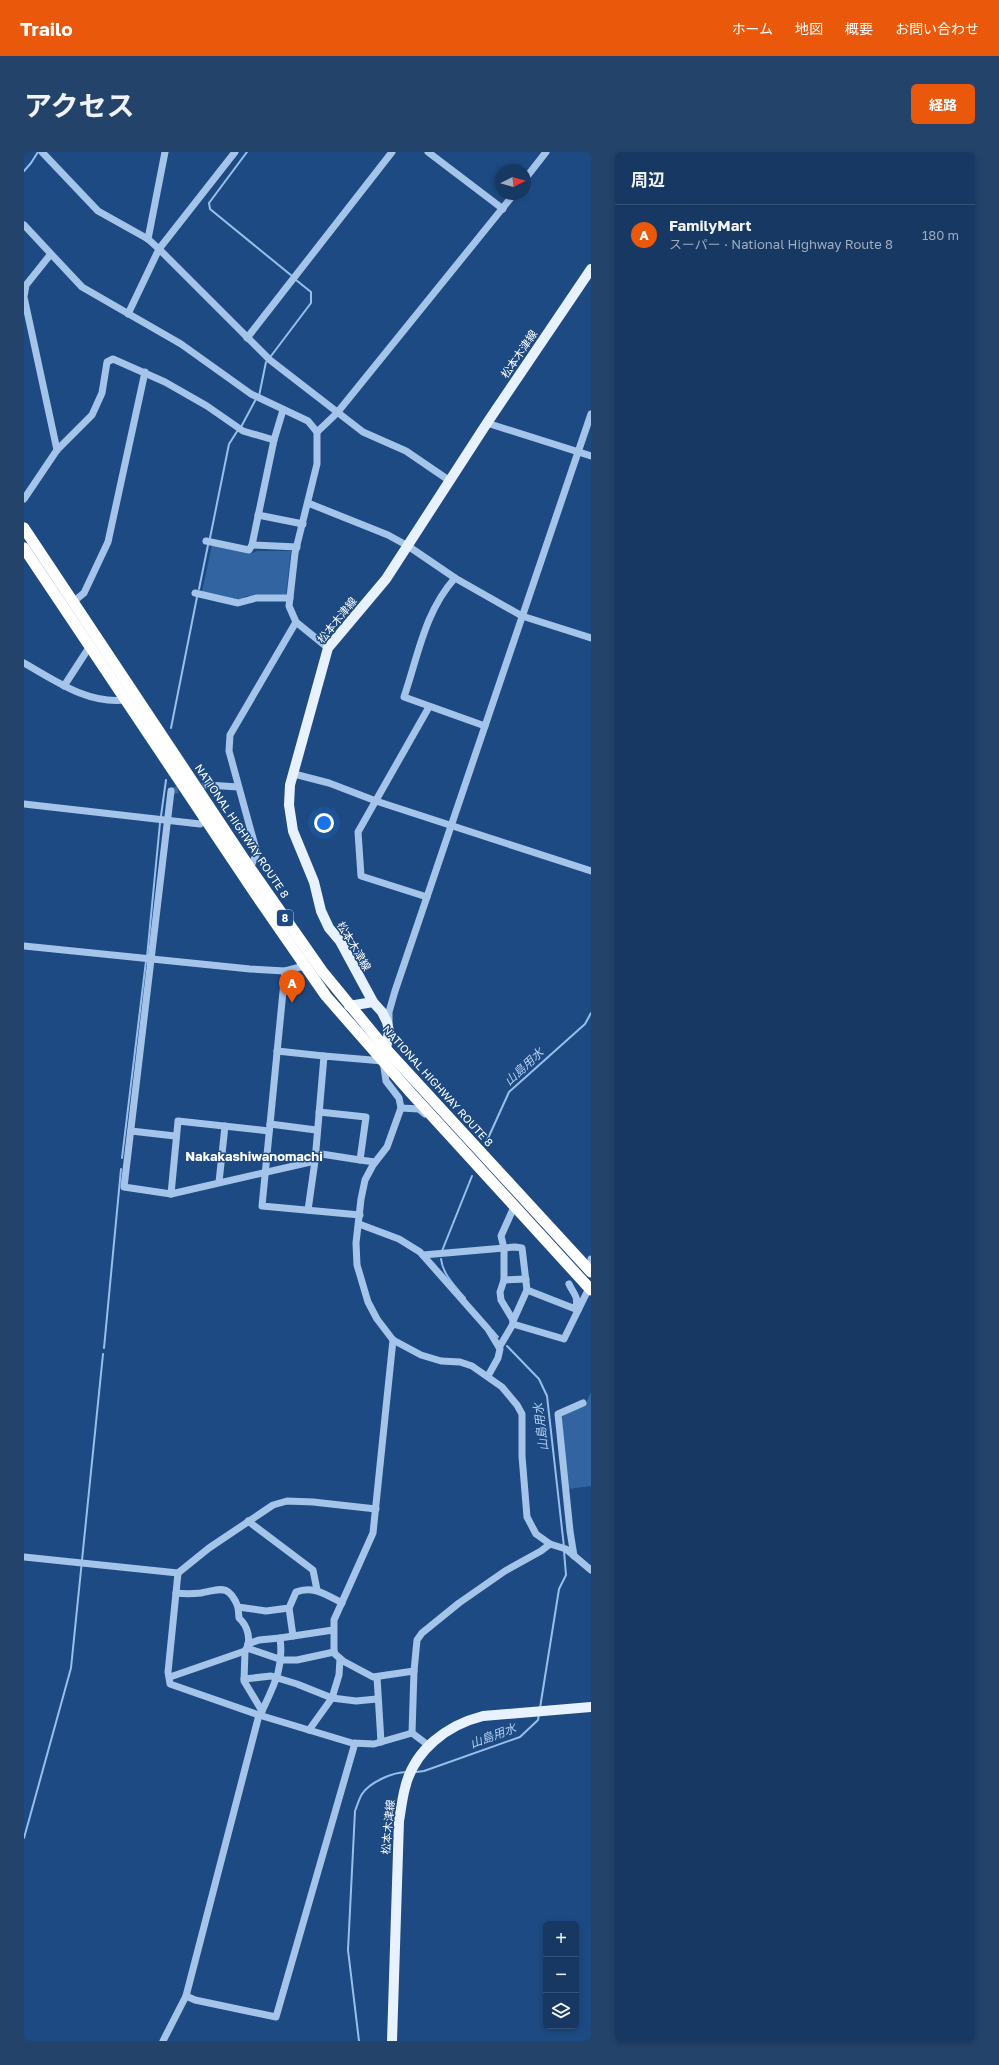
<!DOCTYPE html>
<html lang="ja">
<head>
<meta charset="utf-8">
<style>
	:root { --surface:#163862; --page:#23436b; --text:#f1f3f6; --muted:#9eacbe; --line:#355277; --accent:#ea580c }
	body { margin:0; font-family:"Golos Text","Noto Sans JP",sans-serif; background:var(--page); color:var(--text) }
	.controls { position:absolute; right:12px; bottom:12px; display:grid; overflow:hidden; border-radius:6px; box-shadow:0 2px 6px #0003 }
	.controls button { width:36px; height:36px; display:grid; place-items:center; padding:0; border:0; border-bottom:1px solid var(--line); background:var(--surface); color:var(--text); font:20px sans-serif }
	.compass { position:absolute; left:471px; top:12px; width:36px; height:36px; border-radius:50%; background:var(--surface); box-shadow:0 2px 6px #0003; rotate:84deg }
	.you { position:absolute; left:300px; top:671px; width:14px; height:14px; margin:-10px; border:3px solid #fff; border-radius:50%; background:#1a73e8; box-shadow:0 0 0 6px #1a73e833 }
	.badge { display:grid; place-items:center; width:26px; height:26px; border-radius:50%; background:var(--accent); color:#fff; font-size:13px; font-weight:700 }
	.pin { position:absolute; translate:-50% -33px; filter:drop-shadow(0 1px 2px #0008) }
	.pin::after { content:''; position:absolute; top:21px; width:14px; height:12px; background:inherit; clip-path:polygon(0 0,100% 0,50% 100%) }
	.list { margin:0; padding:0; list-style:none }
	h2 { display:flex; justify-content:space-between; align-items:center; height:52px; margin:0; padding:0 16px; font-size:17px }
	h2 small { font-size:13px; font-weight:400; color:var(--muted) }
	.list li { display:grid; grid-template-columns:26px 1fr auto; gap:12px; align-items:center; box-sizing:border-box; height:60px; padding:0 16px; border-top:1px solid var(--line) }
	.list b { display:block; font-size:15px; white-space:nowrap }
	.list p { margin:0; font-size:13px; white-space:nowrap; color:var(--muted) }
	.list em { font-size:13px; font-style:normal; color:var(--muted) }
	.icon { flex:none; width:22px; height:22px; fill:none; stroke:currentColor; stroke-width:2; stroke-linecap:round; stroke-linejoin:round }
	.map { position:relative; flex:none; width:567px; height:1889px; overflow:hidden; border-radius:6px }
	header { display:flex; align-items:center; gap:24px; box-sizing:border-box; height:56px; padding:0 20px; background:var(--accent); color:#fff }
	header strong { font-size:19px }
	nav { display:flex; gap:22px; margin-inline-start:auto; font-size:14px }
	.intro { display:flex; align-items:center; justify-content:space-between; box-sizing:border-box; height:96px; padding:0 24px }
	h1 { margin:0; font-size:28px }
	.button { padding:10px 18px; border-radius:6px; background:var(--accent); color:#fff; font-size:14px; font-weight:700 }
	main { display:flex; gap:24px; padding:0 24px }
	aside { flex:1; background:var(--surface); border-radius:6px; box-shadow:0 2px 6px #0003 }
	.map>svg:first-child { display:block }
	.green { fill:#3264a1 }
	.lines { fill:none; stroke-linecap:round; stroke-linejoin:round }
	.stream { stroke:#98bfeb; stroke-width:2 }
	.minor-tunnel { stroke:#406596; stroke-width:7; stroke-dasharray:7 3.5; stroke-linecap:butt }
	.minor { stroke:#a5c4e9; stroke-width:7 }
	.major { stroke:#e8f1fe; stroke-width:10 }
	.highway { stroke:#fff; stroke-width:11 }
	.labels { text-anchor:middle; stroke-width:3; stroke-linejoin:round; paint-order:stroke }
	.shield { fill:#1e4a83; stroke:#bcc9da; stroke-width:1 }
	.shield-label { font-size:10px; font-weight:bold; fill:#fff }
	.street-label { font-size:11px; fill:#fff; stroke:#1e4a83 }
	.water-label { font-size:12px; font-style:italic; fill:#b0cef1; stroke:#1e4a83 }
	.quarter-label { font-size:13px; font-weight:bold; fill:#fff; stroke:#1e4a83 }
</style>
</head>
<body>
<header>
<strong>Trailo</strong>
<nav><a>ホーム</a><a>地図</a><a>概要</a><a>お問い合わせ</a></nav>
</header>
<div class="intro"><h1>アクセス</h1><a class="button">経路</a></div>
<main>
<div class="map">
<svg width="567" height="1889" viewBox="0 0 567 1889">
	<rect width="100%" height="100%" fill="#1e4a83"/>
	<g class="green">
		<polygon points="188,393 229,401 233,399 267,399 262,443 222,444 216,448 178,440"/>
		<polygon points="567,1240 567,1334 544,1337 537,1267 539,1263 562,1251"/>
	</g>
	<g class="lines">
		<g class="stream">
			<polyline points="223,0 185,51 186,57 268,124"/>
			<polyline points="0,19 7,11 14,0"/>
			<polyline points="247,204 287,151 287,140 272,128"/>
			<polyline points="235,244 242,210"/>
			<polyline points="217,275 232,247"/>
			<polyline points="186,386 205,292 214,278"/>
			<polyline points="175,437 184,393"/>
			<polyline points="147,576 173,445"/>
			<polyline points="137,664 142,628"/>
			<polyline points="123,805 136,671"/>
			<polyline points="461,993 485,940 561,872 567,861"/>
			<polyline points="98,1006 122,809"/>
			<polyline points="418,1099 448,1024"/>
			<path d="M417 1107C419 1123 431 1134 441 1146"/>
			<polyline points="468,1178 474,1185"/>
			<polyline points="483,1194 515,1227 523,1244 540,1395"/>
			<polyline points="80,1196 97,1017"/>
			<polyline points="516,1556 535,1437 542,1423 540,1399"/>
			<polyline points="392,1620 400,1619 496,1585 514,1568 515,1562"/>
			<polyline points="0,1686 47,1516 79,1202"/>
			<path d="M335 1889 324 1798 331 1659C333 1654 335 1647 338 1642 346 1630 369 1620 383 1620"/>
		</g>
		<polyline class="minor-tunnel" points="147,639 184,633"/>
		<g class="minor">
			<polyline points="18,0 74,59 124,87 135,97 246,208 339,280 382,299 426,329"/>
			<polyline points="404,0 479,57"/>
			<polyline points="501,27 522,0"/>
			<polyline points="0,73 58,135 157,192 227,242 284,269 293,280 293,312 271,401 265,454 272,470 304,496"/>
			<polyline points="124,87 141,0"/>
			<polyline points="26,103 2,133 0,145 33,298"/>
			<polyline points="104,162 135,97 211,0"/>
			<polyline points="223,186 368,0"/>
			<polyline points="463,271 567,304"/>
			<polyline points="293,280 313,261 490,42"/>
			<polyline points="250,288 228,393 273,395"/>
			<polyline points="0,347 33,298 68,263 78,241 83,210 89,207 141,230 183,254 219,279 250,288 259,258"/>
			<polyline points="284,351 364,383 384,394 431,426 498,464 567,486"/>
			<polyline points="234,363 279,372"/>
			<polyline points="182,389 225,398 228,393"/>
			<path d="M431 426C401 459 394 504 380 545L461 574"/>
			<polyline points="171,441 214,451 232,446 266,446"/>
			<polyline points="49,450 60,441 84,390 121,220"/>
			<path d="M0 511C32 529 63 552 101 548"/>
			<polyline points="40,534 66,494"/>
			<polyline points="270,622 305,631 352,649 567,719"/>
			<polyline points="184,633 214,635"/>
			<polyline points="147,639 100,1035 147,1042 291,1009 300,904 359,909"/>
			<polyline points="0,652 176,672 182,668"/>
			<polyline points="226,716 233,701 205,599 206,583 272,470"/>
			<polyline points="403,745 337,724 334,680 405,555"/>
			<polyline points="0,794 226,817 261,819 280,814"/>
			<polyline points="261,819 238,1054 336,1063"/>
			<polyline points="365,873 365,860 371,839 567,262"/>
			<polyline points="253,899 300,904"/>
			<polyline points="359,909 362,929 375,946 377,956 363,995 349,1013 341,1028 337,1047 332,1091 333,1113 344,1150 353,1167 369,1188 397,1203 417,1209 436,1210 448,1214 478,1235 493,1253 498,1262 498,1304 503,1365 512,1382 526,1392 542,1397 567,1418"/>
			<polyline points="377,956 395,957 401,962"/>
			<polyline points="295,960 342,965 336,1008 351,1010"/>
			<polyline points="246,972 292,978"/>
			<polyline points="107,979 151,984"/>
			<polyline points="291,1001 336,1008"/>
			<polyline points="195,1030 201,974"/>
			<polyline points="147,1042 154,969 245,979"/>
			<polyline points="284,1058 291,1009"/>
			<polyline points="335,1072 375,1087 396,1100 464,1177 476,1197 474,1206 464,1224"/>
			<polyline points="399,1103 491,1095 498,1096 503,1138 554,1158"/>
			<polyline points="567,1108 567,1107"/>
			<polyline points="480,1128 502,1127"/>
			<path d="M545 1132C549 1141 556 1146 551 1156"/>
			<polyline points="489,1169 503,1138"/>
			<polyline points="489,1172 489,1168 477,1148 476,1140 480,1128 480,1096 477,1084 490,1055"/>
			<polyline points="369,1188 349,1381 310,1468 310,1498 311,1502 319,1509 349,1525 390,1519"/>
			<polyline points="476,1194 489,1172 540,1187 565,1136"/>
			<polyline points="224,1369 289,1418 293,1438"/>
			<polyline points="550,1404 546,1379 534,1262 559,1251"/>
			<polyline points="0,1405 154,1421 185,1396 249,1353 263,1349 289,1350 352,1357"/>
			<polyline points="154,1421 144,1520 146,1532 235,1563 328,1591 350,1592 388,1581"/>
			<path d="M152 1441C160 1442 168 1442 177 1441 197 1437 205 1432 214 1455L242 1459 265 1456 272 1440C289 1433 303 1443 318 1451"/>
			<polyline points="265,1456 269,1484"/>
			<polyline points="224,1492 235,1488 256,1486 309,1478"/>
			<polyline points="223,1496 258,1508 273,1508 310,1500"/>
			<polyline points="221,1499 220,1529 238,1559"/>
			<path d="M146 1525 221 1499C228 1489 224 1474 215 1466L214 1455"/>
			<polyline points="353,1525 357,1590"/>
			<polyline points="220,1527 247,1524 273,1532 308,1546 332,1549 353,1547"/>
			<polyline points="285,1578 308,1546 315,1523 316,1507"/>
			<polyline points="388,1581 390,1519 393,1488 398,1481 435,1451 481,1419 517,1399 526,1392"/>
			<polyline points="388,1581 404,1593"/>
			<polyline points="162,1844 171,1848 252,1865 331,1591"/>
			<path d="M139 1889 162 1844 235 1563 238 1559C250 1533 260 1516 256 1486"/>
		</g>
		<g class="major">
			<polyline points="325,854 349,850"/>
			<polyline points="362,897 365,879 363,870 358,860 349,850 316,789 305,776 297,759 290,730 269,679 265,653 266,633 304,496 362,427 463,271 567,117"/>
			<path d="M368 1889 375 1669C377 1658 378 1647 381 1636 390 1598 423 1573 459 1564L567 1555"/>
		</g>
		<g class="highway">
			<polyline points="0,376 226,716 298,819 362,897 567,1120"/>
			<polyline points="0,396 230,740 302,844 386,940 567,1138"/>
		</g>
	</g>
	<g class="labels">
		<rect class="shield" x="253" y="758" width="16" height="16" rx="3"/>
		<g class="shield-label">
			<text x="261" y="770">8</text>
		</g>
		<g class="street-label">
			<text transform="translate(495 202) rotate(-56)" y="4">松本木津線</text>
			<text transform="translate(313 468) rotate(-51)" y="4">松本木津線</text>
			<text transform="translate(218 679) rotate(56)" y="4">NATIONAL HIGHWAY ROUTE 8</text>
			<text transform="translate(330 794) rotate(59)" y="4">松本木津線</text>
			<text transform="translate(414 934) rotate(48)" y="4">NATIONAL HIGHWAY ROUTE 8</text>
			<text transform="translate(364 1675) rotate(-85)" y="4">松本木津線</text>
		</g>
		<g class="water-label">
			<text transform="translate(500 915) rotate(-43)" y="4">山島用水</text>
			<text transform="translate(517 1275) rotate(-97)" y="4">山島用水</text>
			<text transform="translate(469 1584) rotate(-21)" y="4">山島用水</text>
		</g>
		<g class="quarter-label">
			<text x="230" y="1009">Nakakashiwanomachi</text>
		</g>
	</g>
</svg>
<div class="controls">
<button>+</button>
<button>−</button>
<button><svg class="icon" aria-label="layers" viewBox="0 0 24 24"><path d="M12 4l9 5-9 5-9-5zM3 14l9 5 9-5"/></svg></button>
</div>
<svg class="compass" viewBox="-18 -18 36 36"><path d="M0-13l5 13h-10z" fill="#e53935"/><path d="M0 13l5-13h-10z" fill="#9eacbe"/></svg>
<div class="you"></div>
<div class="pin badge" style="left:268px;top:851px">A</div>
</div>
<aside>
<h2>周辺<small></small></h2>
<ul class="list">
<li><span class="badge">A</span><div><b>FamilyMart</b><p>スーパー · National Highway Route 8</p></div><em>180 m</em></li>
</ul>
</aside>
</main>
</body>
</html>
